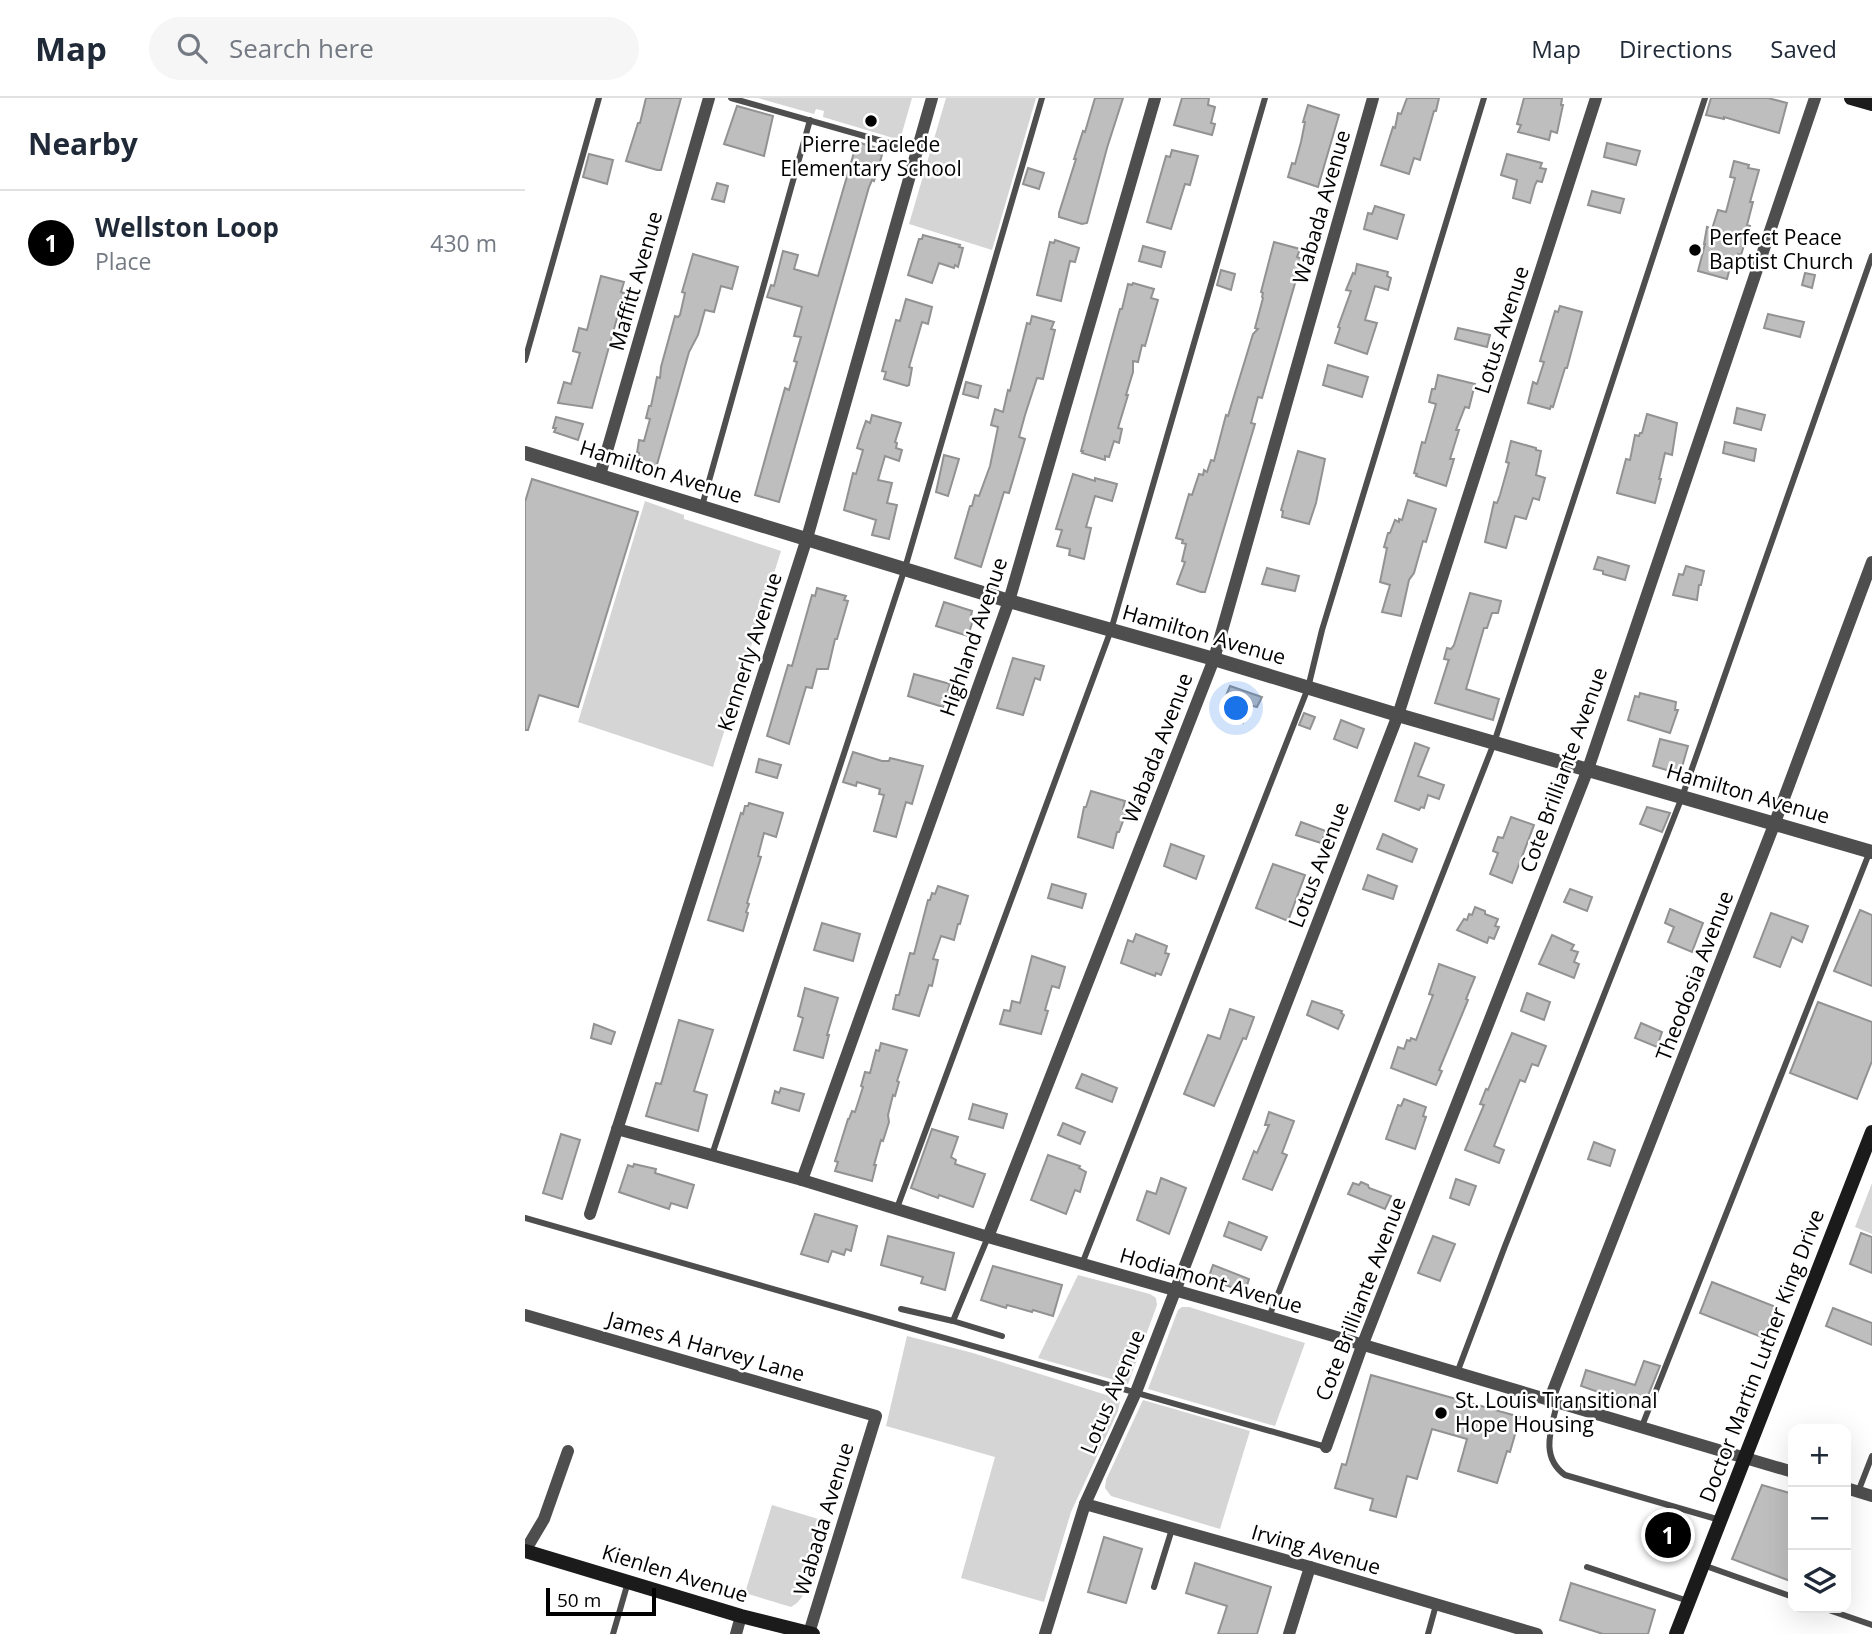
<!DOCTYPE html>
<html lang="en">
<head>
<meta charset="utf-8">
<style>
	:root { --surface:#fff; --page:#f6f6f7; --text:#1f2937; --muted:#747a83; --line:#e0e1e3; --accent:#000 }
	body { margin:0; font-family:"Open Sans",sans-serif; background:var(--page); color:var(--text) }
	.controls { position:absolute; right:21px; bottom:21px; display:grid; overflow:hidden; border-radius:14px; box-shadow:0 7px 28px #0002 }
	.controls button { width:63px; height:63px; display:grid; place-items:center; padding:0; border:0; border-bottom:2px solid var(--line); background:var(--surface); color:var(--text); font:35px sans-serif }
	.scale { position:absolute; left:21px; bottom:18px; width:110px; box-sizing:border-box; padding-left:7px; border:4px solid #000; border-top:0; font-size:19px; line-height:24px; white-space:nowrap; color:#000; -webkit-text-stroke:5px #fff; paint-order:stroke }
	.you { position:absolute; left:712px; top:611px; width:24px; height:24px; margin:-18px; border:5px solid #fff; border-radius:50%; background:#1a73e8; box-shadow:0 0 0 10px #1a73e833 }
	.badge { display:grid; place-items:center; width:46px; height:46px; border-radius:50%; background:var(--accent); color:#fff; font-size:23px; font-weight:700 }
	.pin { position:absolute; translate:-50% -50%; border:4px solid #fff; box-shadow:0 2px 7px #0006 }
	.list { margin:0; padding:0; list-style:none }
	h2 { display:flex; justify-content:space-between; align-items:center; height:91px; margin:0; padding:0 28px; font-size:30px }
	h2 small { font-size:23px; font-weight:400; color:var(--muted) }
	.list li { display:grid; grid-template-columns:46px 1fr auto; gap:21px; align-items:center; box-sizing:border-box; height:105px; padding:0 28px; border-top:2px solid var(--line) }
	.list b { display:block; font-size:26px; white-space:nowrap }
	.list p { margin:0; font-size:23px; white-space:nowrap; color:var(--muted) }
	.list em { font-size:23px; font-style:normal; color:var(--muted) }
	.icon { flex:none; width:38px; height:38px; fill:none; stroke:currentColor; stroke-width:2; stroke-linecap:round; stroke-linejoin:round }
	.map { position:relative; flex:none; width:1347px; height:1536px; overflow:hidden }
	header { display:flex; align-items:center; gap:42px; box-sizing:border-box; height:98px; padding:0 35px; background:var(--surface); border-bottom:2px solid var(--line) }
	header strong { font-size:33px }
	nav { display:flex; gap:38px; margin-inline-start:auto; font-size:24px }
	.search { width:490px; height:63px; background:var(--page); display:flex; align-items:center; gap:18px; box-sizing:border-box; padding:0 24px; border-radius:38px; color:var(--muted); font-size:26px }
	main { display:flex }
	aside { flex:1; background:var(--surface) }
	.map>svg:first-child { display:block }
	.green { fill:#d5d5d5 }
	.building { fill:#bebebe; stroke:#929292; stroke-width:2 }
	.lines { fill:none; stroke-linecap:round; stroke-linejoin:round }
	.service { stroke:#4e4e4e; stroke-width:6 }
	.minor { stroke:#4e4e4e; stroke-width:12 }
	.tertiary { stroke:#4e4e4e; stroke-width:14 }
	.secondary { stroke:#1b1b1b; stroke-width:14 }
	.poi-dot { fill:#000; stroke:#fff; stroke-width:2.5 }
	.labels { text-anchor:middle; stroke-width:5; stroke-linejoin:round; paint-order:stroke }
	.poi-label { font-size:21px; fill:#000; stroke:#fff; text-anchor:start }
	.street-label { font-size:21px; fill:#000; stroke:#fff }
</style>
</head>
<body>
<header>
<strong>Map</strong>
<div class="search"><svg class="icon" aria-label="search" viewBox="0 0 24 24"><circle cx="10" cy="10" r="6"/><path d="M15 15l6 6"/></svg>Search here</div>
<nav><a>Map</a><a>Directions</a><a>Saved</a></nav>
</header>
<main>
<aside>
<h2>Nearby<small></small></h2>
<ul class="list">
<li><span class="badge">1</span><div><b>Wellston Loop</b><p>Place</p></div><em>430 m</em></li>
</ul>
</aside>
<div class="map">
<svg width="1347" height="1536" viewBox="0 0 1347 1536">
	<rect width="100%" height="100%" fill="#fff"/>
	<g class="green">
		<polygon points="233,0 387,0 375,42 298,19 299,13 291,11 289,16"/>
		<polygon points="421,0 511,0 467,152 384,126"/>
		<polygon points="120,403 159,417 159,421 256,453 188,669 53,624"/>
		<polygon points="1347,1085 1347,1136 1330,1129"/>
		<polygon points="553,1177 625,1196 631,1200 632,1207 603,1286 513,1260"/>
		<polygon points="657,1209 664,1209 780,1245 750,1328 623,1291 653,1212"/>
		<polygon points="382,1238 448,1255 591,1300 595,1304 593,1313 546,1414 519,1504 436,1480 470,1359 361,1328"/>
		<polygon points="618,1302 725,1333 695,1431 586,1398 580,1390 581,1382"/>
		<polygon points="247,1407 300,1423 277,1499 272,1505 266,1509 220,1495"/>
	</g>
	<g class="building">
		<polygon points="121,0 156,0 136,72 132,72 101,63 113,25 115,25"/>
		<polygon points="570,0 598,0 582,50 562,125 557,126 534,119 534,115 551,61 549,61 558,33 560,34"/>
		<polygon points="657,0 684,0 683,7 690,9 686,25 690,26 687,37 649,27"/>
		<polygon points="882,0 914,0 911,13 909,13 895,62 889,60 884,76 856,67 868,29 870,30 873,15 876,16"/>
		<polygon points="999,0 1037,0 1036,7 1038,7 1032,35 1026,33 1024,42 993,34 996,27 992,26"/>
		<polygon points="1186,0 1243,0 1262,5 1254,35 1199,19 1199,21 1181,17"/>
		<polygon points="783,7 814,17 793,89 763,79 767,65 770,66 776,44 780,24 778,24"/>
		<polygon points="212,8 248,18 239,58 199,46"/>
		<polygon points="332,44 356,51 354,56 357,57 349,83 347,82 344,89 254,404 230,397 260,290 264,292 272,264 269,263 276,239 269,238 277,209 242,199 246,187 249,188 258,153 273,157 269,171 293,178"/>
		<polygon points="1082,45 1115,53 1111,67 1079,59"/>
		<polygon points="647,52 673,58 665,87 660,86 646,131 622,124 641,58 645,59"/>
		<polygon points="64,56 88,62 82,86 58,79"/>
		<polygon points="982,56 1017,65 1015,70 1021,71 1017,84 1012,83 1010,87 1005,105 988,100 992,82 976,77"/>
		<polygon points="1209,63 1224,67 1223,70 1234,72 1225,104 1228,104 1222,127 1225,128 1216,157 1213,156 1211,163 1207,162 1202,181 1173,173 1180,146 1179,146 1182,129 1187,131 1193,112 1201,114 1210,80 1205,79"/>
		<polygon points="503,70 519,75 514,91 498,86"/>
		<polygon points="192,85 203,88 199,104 187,101"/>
		<polygon points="1067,93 1099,101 1095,115 1063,107"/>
		<polygon points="850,108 879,117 872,141 839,131 843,115 847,116"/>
		<polygon points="398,137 435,147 434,149 438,150 433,169 430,167 429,170 414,165 407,185 383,177 394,141 397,141"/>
		<polygon points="530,142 554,150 550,164 545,163 536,203 512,197 525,144 529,145"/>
		<polygon points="749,144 775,151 772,159 777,161 737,300 733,299 726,325 730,326 680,494 676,494 652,486 660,464 657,463 661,446 657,445 658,442 651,440 664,396 667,397 674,376 678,377 679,372 682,374 686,362 689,363 701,317 703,318 728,236 733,231 730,230 738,200 737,199 738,195 736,194"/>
		<polygon points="618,148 640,154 636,169 614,163"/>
		<polygon points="168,156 213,169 207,191 196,188 189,214 180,212 173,237 164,254 131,370 112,365 114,355 112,355 114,342 119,343 125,321 121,320 124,308 126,308 132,279 135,280 136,269 150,218 153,219 155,217 160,195 157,194"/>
		<polygon points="832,166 863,174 862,178 866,180 863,192 850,188 840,222 852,225 842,256 810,245 815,230 813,229 826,193 821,192 828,175 830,176"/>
		<polygon points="696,172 710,176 706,192 692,187"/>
		<polygon points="1280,175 1290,177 1287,190 1277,187"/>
		<polygon points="76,178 99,184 96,194 99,195 67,310 33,305 39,284 46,286 55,255 48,253 54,230 62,232"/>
		<polygon points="608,185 629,191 626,200 633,202 620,248 617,247 613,264 608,263 608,274 601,297 603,297 593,330 597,331 594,345 589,343 584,359 580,358 580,362 557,355 558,353 556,353 595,211 597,211 603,186 607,187"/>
		<polygon points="381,201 407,209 403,226 397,224 384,269 387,270 384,287 382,288 359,281 361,274 357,273 371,222 375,223"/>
		<polygon points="1035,208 1057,214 1042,270 1040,270 1028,309 1026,308 1025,311 1003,305 1008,284 1012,286 1019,264 1015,263 1030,213 1033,214"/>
		<polygon points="1243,216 1279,224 1275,239 1239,230"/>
		<polygon points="507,218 529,224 526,231 530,232 518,281 512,280 500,317 494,339 500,341 484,395 479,394 456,469 430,460 445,408 447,408 450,397 454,398 465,368 473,329 466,327 470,311 478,314 483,292 485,293 502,225 505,226"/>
		<polygon points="933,230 965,237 962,249 930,241"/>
		<polygon points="803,267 843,279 837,299 798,287"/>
		<polygon points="913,277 950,286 944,310 940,309 931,332 934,332 925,361 929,361 921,388 891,378 892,376 889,375 897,344 900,345 911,306 904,304 907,291 910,291"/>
		<polygon points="441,284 456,288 453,300 438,296"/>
		<polygon points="1212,310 1240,317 1236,332 1209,325"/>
		<polygon points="1122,316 1152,325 1147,357 1140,355 1134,381 1136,381 1130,405 1092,395 1101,361 1105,362 1110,337 1114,338 1115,335 1117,335"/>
		<polygon points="347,317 376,325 370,344 372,345 371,350 377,352 374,363 360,358 353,382 367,385 362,405 372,407 364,441 347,437 351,422 319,412 328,375 331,376 338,352 332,350 337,334 341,323 345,325"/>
		<polygon points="31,319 58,326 53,342 29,334 31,330 28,330"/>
		<polygon points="986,343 1011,350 1011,352 1016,353 1011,377 1020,380 1014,402 1008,400 1001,421 990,418 981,450 960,444 969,404 972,405 975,397 984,365 981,364"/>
		<polygon points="1200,344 1231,351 1229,363 1198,355"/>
		<polygon points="773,353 800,361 791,405 784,426 757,419 758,413 756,412"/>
		<polygon points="419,357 434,361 423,398 411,394"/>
		<polygon points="548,376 570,383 570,380 592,386 587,403 570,398 561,429 566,430 559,461 544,457 545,451 532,448 537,432 531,431"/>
		<polygon points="7,381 113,414 53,609 14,597 3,632 0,632 0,404"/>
		<polygon points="883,402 911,411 901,444 898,443 889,475 884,482 876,518 857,514 865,487 855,484 862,450 859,449 863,435 865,435 870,422 874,424 874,421 877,422"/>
		<polygon points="1073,459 1104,468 1100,482 1078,476 1078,473 1069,471"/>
		<polygon points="1161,468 1179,473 1176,487 1174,487 1172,502 1148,497 1154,476 1158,477"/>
		<polygon points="742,470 774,478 770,493 737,486"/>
		<polygon points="292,490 321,498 319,502 323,503 312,541 310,541 303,571 292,571 287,590 281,589 264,646 242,638 263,567 267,568 287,497 290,498"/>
		<polygon points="945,495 976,503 973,515 967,515 962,530 959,530 941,591 974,601 968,622 910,605 923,564 924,562 919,561 922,550 926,551 929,547"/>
		<polygon points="419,504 447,513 446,518 449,519 443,538 411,528"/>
		<polygon points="488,560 519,568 515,582 510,580 498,617 472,610"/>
		<polygon points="389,576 425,586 423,592 427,593 424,604 420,603 418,609 383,598"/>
		<polygon points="705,588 737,599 732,609 724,607 718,625 698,618 703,601 700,600"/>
		<polygon points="1115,595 1151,604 1150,612 1153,612 1145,635 1103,622 1110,598 1114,599"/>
		<polygon points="779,615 790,619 785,631 774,627"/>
		<polygon points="816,622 839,631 832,650 809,641"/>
		<polygon points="1135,641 1163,648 1155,676 1128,668"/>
		<polygon points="890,645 904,650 893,678 919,687 914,701 903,697 899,710 896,709 894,712 870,703"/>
		<polygon points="328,654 357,663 364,663 365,660 398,668 387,706 381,704 371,739 349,733 359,697 354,696 355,691 332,684 331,688 318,684"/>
		<polygon points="234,661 256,667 252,680 231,674"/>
		<polygon points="566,693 600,703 598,711 602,712 594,734 592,734 588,750 553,739 559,709 561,709"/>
		<polygon points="224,705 258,715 251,739 239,735 233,758 236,759 222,805 224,806 221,814 223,815 218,833 183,822 216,715 218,716 220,708 223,708"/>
		<polygon points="1122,709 1145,715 1137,734 1115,726"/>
		<polygon points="986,719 1009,727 987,785 965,776 973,755 968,753 973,739 978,740"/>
		<polygon points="776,724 801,733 796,745 771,737"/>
		<polygon points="858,736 892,751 887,764 852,751"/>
		<polygon points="646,746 679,758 671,781 639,768"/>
		<polygon points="748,766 780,777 763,823 731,810"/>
		<polygon points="843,777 872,788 868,801 838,791"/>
		<polygon points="527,786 561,796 557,810 523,800"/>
		<polygon points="413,788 443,798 435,826 433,826 429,842 416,838 408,861 413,862 407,888 404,887 394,918 368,911 371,897 374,897 385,855 389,856 403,802 405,802 407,795 410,796"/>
		<polygon points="1045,791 1067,799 1062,813 1039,804"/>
		<polygon points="950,809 960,813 960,816 973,821 970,828 974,829 969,841 964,839 962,845 932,832 939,821 942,822 944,816 947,817"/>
		<polygon points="1145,811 1178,825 1167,854 1143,844 1149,829 1140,825"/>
		<polygon points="1335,812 1347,817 1347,888 1309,873"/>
		<polygon points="1246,815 1283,828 1277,844 1267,839 1255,869 1229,859"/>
		<polygon points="297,825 335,836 328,863 289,852"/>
		<polygon points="611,836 642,848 640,855 644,856 636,877 631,875 630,878 596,865 603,842 608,844"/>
		<polygon points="1027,837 1049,847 1046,852 1053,854 1049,864 1054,866 1049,880 1014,866"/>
		<polygon points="507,858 540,869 534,890 527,888 520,912 523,913 516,936 475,926 479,912 485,913 487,903 495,905"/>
		<polygon points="914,866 950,879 941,901 943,902 914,972 917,973 911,987 866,970 873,949 879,951 882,942 885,943 886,940 891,942 908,897 904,896"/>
		<polygon points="280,890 313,900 302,937 304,937 298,960 269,952 278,920 273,918"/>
		<polygon points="1002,895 1025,904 1019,922 996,913"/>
		<polygon points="787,903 817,913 816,915 819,917 813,931 782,917"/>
		<polygon points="1293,904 1347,924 1347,963 1332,1001 1265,975"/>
		<polygon points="705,911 729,919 721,941 718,940 689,1008 659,996 683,937 695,941"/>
		<polygon points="154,922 188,932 169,993 182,997 173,1033 121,1018 131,985 136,986"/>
		<polygon points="1116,925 1137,934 1132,949 1110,940"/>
		<polygon points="69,926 90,934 86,946 66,940"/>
		<polygon points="987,935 1021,948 1013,968 1007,966 1000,984 995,982 969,1048 979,1052 974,1065 940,1052 959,1007 955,1006 961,991 963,992"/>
		<polygon points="356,945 382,952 372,983 374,984 370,998 368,997 363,1017 364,1024 358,1043 356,1042 349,1067 351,1067 347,1083 310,1073 313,1064 310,1063 323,1021 324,1021 327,1013 330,1014 338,989 336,988 340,974 345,975 351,952 354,953"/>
		<polygon points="557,976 592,990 587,1004 551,990"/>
		<polygon points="256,990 279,996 274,1013 247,1005 250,993 254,995"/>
		<polygon points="879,1001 901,1009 898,1018 901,1019 890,1051 861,1041 873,1007 876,1008"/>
		<polygon points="448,1006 482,1016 478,1030 444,1021"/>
		<polygon points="744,1014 769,1023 757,1055 762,1057 747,1092 718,1081 729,1053 732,1055 744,1027 740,1027"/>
		<polygon points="538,1025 560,1034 555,1046 533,1037"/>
		<polygon points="407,1031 433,1039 426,1059 431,1062 430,1066 460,1076 448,1109 414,1097 413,1100 386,1090"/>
		<polygon points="36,1036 55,1042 37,1101 18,1095"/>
		<polygon points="1069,1044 1090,1052 1085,1068 1063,1061"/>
		<polygon points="523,1057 555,1068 554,1070 561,1074 555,1094 550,1092 541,1116 506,1102"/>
		<polygon points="109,1066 131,1071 130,1075 169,1087 162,1110 146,1105 144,1111 94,1094 103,1067 108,1069"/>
		<polygon points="636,1080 661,1090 644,1136 612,1122 622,1093 631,1096"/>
		<polygon points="931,1081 951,1088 944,1107 925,1100"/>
		<polygon points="836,1084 843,1087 844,1090 866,1098 860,1111 823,1096 828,1085 834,1087"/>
		<polygon points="290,1116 332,1128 326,1153 321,1151 319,1157 307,1153 303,1164 276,1156"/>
		<polygon points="704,1124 742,1139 736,1152 699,1138"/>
		<polygon points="1336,1135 1347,1139 1347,1175 1325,1166"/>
		<polygon points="363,1138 429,1155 420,1192 396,1185 398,1179 356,1167"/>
		<polygon points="908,1138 930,1146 915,1183 893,1175"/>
		<polygon points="688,1167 724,1181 720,1194 683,1181"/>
		<polygon points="468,1168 537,1187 528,1218 508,1212 507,1214 482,1207 481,1210 456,1202"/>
		<polygon points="1187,1184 1251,1209 1239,1240 1175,1215"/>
		<polygon points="1308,1210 1347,1225 1347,1247 1301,1228"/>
		<polygon points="1119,1263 1135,1268 1118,1310 1056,1288 1061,1272 1110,1287"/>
		<polygon points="846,1277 995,1319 985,1354 982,1353 972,1385 933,1373 942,1341 907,1331 892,1381 882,1378 871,1419 845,1412 848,1401 810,1390 817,1366 821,1367"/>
		<polygon points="1237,1387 1268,1396 1268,1484 1207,1461"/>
		<polygon points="1127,1423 1164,1435 1159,1451 1122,1439"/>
		<polygon points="579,1439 617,1451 601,1505 563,1494"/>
		<polygon points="670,1465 746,1489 732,1536 693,1536 702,1508 661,1495"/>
		<polygon points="1046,1485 1130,1512 1123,1536 1078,1536 1035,1522"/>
	</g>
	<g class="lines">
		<g class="service">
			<polyline points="206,0 392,53"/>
			<polyline points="0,262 74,0"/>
			<polyline points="177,408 285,22"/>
			<polyline points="187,1057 380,470 517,0"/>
			<polyline points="372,1110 586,532 740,0"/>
			<polyline points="0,1120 801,1349"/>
			<polyline points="557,1166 783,590 797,532 959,0"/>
			<polyline points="376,1211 428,1223 463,1139"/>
			<polyline points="744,1219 969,645 1180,0"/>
			<polyline points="428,1223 477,1238"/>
			<polyline points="932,1275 980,1148 1157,699 1347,158"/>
			<path d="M1032 1306C1026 1331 1015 1359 1040 1377L1195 1422"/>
			<polyline points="1117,1328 1345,753"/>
			<polyline points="1333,1394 1347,1358"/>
			<polyline points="1178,1467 1268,1499"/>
			<polyline points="1062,1469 1163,1503"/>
			<polyline points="629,1489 647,1431"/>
			<polyline points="1298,1510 1347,1527"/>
			<polyline points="88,1536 103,1484"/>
			<polyline points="903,1536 911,1507"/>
		</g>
		<g class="minor">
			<polyline points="75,377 184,0"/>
			<polyline points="92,1031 277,1082 463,1139 744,1219 1268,1374"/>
			<polyline points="277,1082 484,503 630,0"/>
			<polyline points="65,1116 282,440 407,0"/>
			<polyline points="463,1139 689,561 848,0"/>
			<polyline points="0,1217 351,1318 284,1535"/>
			<polyline points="1024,1303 1249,727 1347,464"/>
			<polyline points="801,1349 837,1248 1063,671 1290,0"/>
			<polyline points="1321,1390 1347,1398"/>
			<polyline points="560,1406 785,1469 1012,1536"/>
			<polyline points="0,1453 19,1421 43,1353"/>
			<polyline points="211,1536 216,1518"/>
			<polyline points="520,1536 560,1406 611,1294 873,617 1071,0"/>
			<polyline points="764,1536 785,1469"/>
		</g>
		<polyline class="tertiary" points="0,355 484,503 689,561 873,617 1347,754"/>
		<g class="secondary">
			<polyline points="1326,0 1347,6"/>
			<polyline points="0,1453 216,1518 288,1536"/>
			<polyline points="1151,1536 1347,1034"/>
		</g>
	</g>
	<g class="poi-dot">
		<circle cx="346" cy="23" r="7"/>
		<circle cx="1170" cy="152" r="7"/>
		<circle cx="916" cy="1315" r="7"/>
	</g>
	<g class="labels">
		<g class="poi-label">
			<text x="346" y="54" text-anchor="middle">Pierre Laclede<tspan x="346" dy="24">Elementary School</tspan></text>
			<text x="1184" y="147">Perfect Peace<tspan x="1184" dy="24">Baptist Church</tspan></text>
			<text x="930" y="1310">St. Louis Transitional<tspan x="930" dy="24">Hope Housing</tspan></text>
		</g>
		<g class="street-label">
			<text transform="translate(797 109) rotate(-74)" y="7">Wabada Avenue</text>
			<text transform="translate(111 183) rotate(-74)" y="7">Maffitt Avenue</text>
			<text transform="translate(977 232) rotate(-72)" y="7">Lotus Avenue</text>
			<text transform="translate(136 374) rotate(17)" y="7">Hamilton Avenue</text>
			<text transform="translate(679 537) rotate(16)" y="7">Hamilton Avenue</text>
			<text transform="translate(449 539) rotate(-71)" y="7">Highland Avenue</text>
			<text transform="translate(225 554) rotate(-72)" y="7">Kennerly Avenue</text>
			<text transform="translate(633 650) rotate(-69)" y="7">Wabada Avenue</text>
			<text transform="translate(1039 672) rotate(-70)" y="7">Cote Brilliante Avenue</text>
			<text transform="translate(1223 696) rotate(16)" y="7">Hamilton Avenue</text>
			<text transform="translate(794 767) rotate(-69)" y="7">Lotus Avenue</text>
			<text transform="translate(1170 878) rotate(-69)" y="7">Theodosia Avenue</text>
			<text transform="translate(686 1183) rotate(16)" y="7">Hodiamont Avenue</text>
			<text transform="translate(836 1201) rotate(-69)" y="7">Cote Brilliante Avenue</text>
			<text transform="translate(181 1249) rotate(16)" y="7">James A Harvey Lane</text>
			<text transform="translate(1237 1258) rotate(-69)" y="7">Doctor Martin Luther King Drive</text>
			<text transform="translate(588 1294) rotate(-67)" y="7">Lotus Avenue</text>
			<text transform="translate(299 1421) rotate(-73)" y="7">Wabada Avenue</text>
			<text transform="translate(791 1452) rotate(16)" y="7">Irving Avenue</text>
			<text transform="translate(150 1476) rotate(17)" y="7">Kienlen Avenue</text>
		</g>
	</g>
</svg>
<div class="controls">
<button>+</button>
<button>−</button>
<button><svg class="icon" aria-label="layers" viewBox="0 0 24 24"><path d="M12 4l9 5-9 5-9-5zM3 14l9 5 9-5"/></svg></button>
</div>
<div class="scale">50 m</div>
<div class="you"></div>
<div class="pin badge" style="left:1143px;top:1437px">1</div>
</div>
</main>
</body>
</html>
